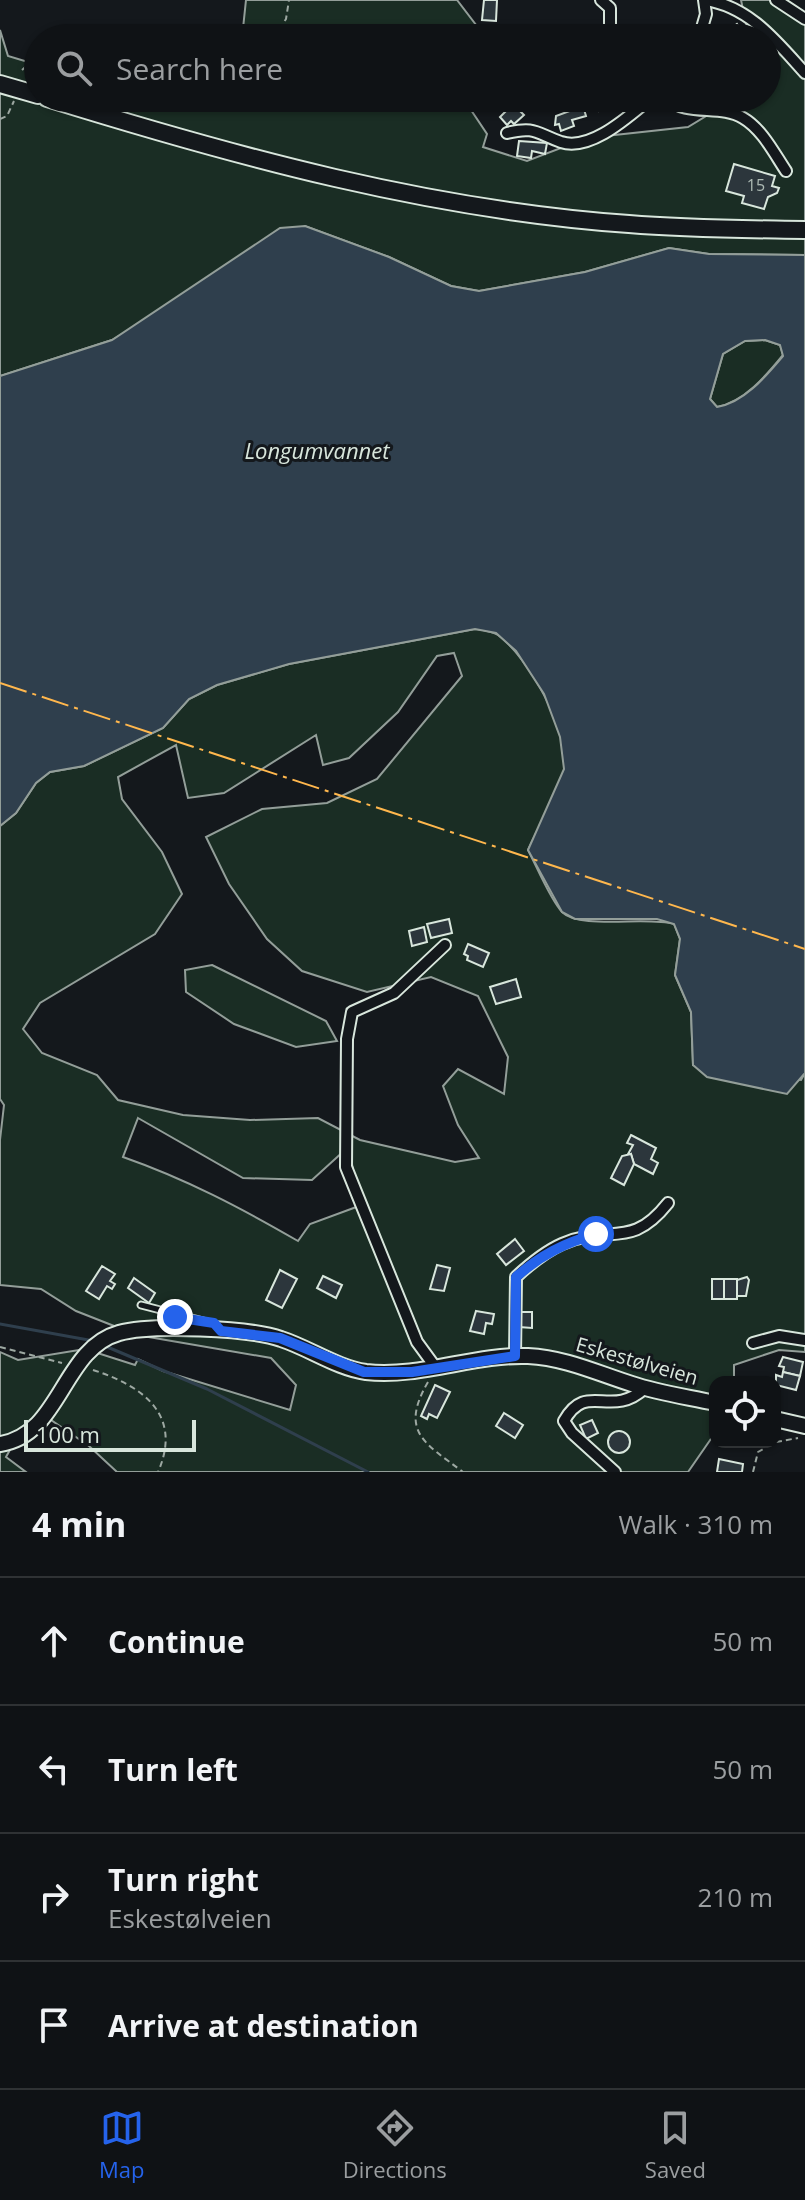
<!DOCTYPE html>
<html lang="en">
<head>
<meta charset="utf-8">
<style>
	:root { --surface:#0f1215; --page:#1d2022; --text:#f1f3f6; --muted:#9b9ea0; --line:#2f3234; --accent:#2563eb }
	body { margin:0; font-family:"Open Sans",sans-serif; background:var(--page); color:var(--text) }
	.controls { position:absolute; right:24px; bottom:24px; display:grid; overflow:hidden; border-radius:16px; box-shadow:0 2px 6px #0004 }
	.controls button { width:72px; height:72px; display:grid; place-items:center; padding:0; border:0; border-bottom:2px solid var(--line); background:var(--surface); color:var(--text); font:40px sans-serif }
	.scale { position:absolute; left:24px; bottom:20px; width:172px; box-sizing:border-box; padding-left:8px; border:4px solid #d8e6dc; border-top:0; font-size:22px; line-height:28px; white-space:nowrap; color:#d8e6dc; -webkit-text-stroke:6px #14181c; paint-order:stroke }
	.stop { position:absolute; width:24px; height:24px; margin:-18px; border:6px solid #2563eb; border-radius:50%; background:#fff }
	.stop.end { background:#2563eb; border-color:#fff; box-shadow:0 2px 8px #0008 }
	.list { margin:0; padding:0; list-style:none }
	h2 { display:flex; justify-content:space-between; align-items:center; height:104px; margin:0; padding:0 32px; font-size:34px }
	h2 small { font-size:26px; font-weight:400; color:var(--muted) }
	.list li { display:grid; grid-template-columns:52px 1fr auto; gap:24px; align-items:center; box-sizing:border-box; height:128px; padding:0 32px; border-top:2px solid var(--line) }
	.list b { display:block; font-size:30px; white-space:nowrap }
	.list p { margin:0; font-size:26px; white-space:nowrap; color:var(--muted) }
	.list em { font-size:26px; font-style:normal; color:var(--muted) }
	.icon { flex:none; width:44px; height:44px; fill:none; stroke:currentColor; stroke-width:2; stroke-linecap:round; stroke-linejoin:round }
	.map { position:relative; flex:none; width:805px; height:1472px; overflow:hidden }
	.search { position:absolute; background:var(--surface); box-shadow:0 2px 6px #0004; left:24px; right:24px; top:24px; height:88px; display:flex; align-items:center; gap:20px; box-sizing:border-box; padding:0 28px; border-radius:44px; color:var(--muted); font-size:30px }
	.sheet { height:616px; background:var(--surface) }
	nav { display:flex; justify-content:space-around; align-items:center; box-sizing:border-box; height:112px; border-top:2px solid var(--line); background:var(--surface); font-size:22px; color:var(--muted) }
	nav a { display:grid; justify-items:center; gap:4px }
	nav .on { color:var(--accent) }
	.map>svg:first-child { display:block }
	.green { fill:#1a2d24; stroke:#939e99; stroke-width:2; fill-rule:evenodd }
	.water { fill:#2f3f4d; stroke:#939e99; stroke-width:2; fill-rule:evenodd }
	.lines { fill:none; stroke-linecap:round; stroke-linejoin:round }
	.stream { stroke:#2f3f4d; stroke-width:3 }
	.building { fill:#2c363c; stroke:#d8e6dc; stroke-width:2 }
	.lane-casing { stroke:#d8e6dc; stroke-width:9 }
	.street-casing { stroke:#d8e6dc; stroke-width:14 }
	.secondary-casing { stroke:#d8e6dc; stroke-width:18 }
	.primary-casing { stroke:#d8e6dc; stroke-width:20 }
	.path { stroke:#9da8a2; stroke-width:2; stroke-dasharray:6 4; stroke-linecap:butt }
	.lane { stroke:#14181c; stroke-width:5 }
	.street { stroke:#14181c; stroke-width:10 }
	.secondary { stroke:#14181c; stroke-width:14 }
	.primary { stroke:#14181c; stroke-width:16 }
	.power { stroke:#ffb74d; stroke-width:2; stroke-dasharray:28 6 4 6; stroke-linecap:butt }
	.route { stroke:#2563eb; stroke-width:10 }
	.labels { text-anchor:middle; stroke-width:6; stroke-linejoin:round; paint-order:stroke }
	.number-label { font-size:16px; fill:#adbab4 }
	.street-label { font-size:20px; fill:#d8e6dc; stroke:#14181c }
	.water-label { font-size:22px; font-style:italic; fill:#d8e6dc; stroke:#14181c }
</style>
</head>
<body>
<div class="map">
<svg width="805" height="1472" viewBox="0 0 805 1472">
	<rect width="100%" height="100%" fill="#14181c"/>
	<g class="green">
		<polygon points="246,0 457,0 486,38 242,38"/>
		<polygon points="741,0 780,0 805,20 805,255 709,254 669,248 585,272 479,291 451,286 389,257 305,226 112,340 0,376 0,30 8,56 38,65 38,98 480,98 469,107 487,134 483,147 527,161 587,138 688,127 736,98 767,98 767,38 749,38"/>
		<path d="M765 340 780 345 783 355C766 376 744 402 717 407L710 399 723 354 745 341Z"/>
		<path d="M475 629C482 630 492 631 498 635 527 655 573 736 564 771 557 798 539 825 528 850 537 867 550 899 562 912 580 930 647 916 674 924L680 939 675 975 691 1012 693 1065 801 1080 805 1073V1352L779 1350 734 1365V1382H715V1433L688 1472H117L89 1446 48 1418 16 1439 6 1457 26 1472H0V1352L18 1360 85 1349 135 1365 138 1359 163 1371 290 1410 296 1385 271 1358 137 1335 76 1311 41 1289 0 1285V1140L4 1105 0 1099V826L16 813 36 783 50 772 84 766 163 728 189 699 217 685 289 664ZM454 653 462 676 377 779 327 803 262 809 206 837 229 884 267 939 302 971 367 992 431 977 478 996 508 1057 504 1094 458 1069 443 1086 458 1125 479 1158 455 1162 360 1140 318 1118 250 1120 183 1115 118 1100 97 1075 42 1053 23 1029 40 1003 155 934 182 894 162 852 122 799 118 777 176 745 188 798 224 793 316 735 323 765 349 758 398 712 437 656ZM138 1118 243 1178 312 1180 345 1150 351 1158 359 1206 310 1224 298 1241C241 1208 186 1179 123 1157Z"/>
		<polygon points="212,965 326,1021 337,1041 296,1047 234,1024 186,992 185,970"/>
	</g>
	<path class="water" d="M305 226 389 257 451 286 479 291 585 272 669 248 709 254 805 255V1073L787 1094 707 1077 693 1065 691 1012 675 975 680 939 674 924 657 919H575L562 912 528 850 564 769 560 737 544 694 516 651 496 633 475 629 289 664 217 685 189 699 163 728 84 766 50 772 36 783 16 813 0 826V376L112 340 280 228ZM765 340 780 345 783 356C766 376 744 403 717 407L710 399 723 354 745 341Z"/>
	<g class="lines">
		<g class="stream">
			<polyline points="0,1324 94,1341"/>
			<polyline points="105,1346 207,1389 368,1472"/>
		</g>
	</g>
	<g class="building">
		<polygon points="484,0 497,0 496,21 482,20"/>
		<polygon points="737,24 748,38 732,38 727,32"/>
		<polygon points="519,98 527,105 520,111 524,115 514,124 511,121 507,125 500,117"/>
		<polygon points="595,98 619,98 610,101 612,107 599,111"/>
		<polygon points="583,106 586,116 572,120 574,126 561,131 559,124 555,125 556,116"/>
		<polygon points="519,141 547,143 545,154 532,151 531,158 517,156"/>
		<polygon points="734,164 775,176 772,186 779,188 777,193 768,197 764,209 742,203 744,196 726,191"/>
		<polygon points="449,919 452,933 431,938 427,924"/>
		<polygon points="424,927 427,942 412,946 409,931"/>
		<polygon points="468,944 489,953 483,967 467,960 468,956 464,954"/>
		<polygon points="516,979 521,997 496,1004 490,987"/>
		<polygon points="631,1135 656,1148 651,1159 658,1163 653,1174 634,1164 631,1154 627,1156 633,1145 627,1143"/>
		<polygon points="631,1154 634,1164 624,1185 611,1178 622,1156"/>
		<polygon points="515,1239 524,1251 506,1265 497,1254"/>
		<polygon points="437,1265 450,1268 444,1291 430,1289"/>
		<polygon points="102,1266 115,1274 110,1281 115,1284 112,1289 107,1286 99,1299 86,1291"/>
		<polygon points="280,1270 297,1279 282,1308 266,1300"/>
		<polygon points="323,1276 342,1285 336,1298 317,1288"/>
		<polygon points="747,1277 749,1280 746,1296 737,1296 737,1280"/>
		<polygon points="134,1278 155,1293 149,1303 128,1288"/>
		<rect x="712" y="1279" width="12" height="20"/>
		<rect x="724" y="1279" width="13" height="20"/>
		<polygon points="476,1311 494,1314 492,1324 486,1323 484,1334 470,1331"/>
		<polygon points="519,1312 532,1312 532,1328 519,1327"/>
		<polygon points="783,1357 803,1362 800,1376 783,1372 784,1367 779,1366"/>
		<polygon points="783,1372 800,1376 796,1390 776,1385 776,1375 782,1377"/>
		<polygon points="435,1385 450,1392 437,1418 429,1414 427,1419 421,1416"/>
		<polygon points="504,1413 523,1425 515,1438 496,1426"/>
		<polygon points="592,1420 598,1433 586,1439 580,1425"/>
		<circle cx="619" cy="1442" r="11"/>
		<polygon points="719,1459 743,1464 742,1472 717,1472"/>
	</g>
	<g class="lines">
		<defs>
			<polyline id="lane" points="141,1305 215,1324"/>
			<g id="street">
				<polyline points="601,0 610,8 610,38"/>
				<path d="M705 0C749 6 777 42 805 73"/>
				<polyline points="776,0 805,19"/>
				<polyline points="699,38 706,14 704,0"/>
				<path d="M666 98C687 117 720 104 743 118 762 129 774 153 786 171"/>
				<path d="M507 133C535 126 536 133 561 142 591 152 630 115 651 98"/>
				<polyline points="753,1343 779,1336 805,1340"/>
				<path d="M515 1356 516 1277C530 1264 544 1252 562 1244 610 1223 630 1251 668 1203"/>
				<polyline points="436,1368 417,1342 346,1167 347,1039 352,1012 394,993 445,945"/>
				<path d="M615 1472 572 1433 564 1421C587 1380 610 1420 645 1388"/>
			</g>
			<g id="secondary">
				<polyline points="775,1419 805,1426"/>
				<path d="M0 1444C61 1435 62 1349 119 1333 151 1324 250 1328 281 1339 309 1348 337 1368 366 1372 421 1378 474 1354 528 1356 566 1358 597 1373 632 1384 659 1393 688 1397 715 1403"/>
			</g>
			<g id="primary">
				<polyline points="0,84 38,95"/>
				<path d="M47 98C237 157 430 210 629 224 687 229 746 229 805 230"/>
			</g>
		</defs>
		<use href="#lane" class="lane-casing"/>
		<use href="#street" class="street-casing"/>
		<use href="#secondary" class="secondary-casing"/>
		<use href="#primary" class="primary-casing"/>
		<g class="path">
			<polyline points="274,38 286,19 289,0"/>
			<polyline points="22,70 38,56"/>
			<polyline points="0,119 7,116 14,101"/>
			<polyline points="0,1347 62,1363"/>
			<path d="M93 1370C143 1386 183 1415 158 1472"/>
			<path d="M428 1382C399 1432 425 1443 463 1472"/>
			<polyline points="776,1442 798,1438"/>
			<polyline points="753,1472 758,1452 775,1442"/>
		</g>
		<use href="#lane" class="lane"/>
		<use href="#street" class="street"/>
		<use href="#secondary" class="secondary"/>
		<use href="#primary" class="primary"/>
		<polyline class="power" points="0,683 805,949"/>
	</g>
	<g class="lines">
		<path class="route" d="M175 1317 214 1323 221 1331 280 1338 364 1372H412L515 1356 516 1277C541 1255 564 1243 596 1234"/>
	</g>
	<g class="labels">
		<g class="number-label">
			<text x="756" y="191">15</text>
		</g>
		<g class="street-label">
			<text transform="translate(637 1361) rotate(16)" y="7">Eskestølveien</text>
		</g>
		<g class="water-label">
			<text x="317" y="459">Longumvannet</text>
		</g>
	</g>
</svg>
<div class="controls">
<button><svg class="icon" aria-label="locate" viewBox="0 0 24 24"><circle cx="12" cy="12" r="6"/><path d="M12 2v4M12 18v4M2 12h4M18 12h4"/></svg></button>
</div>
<div class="scale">100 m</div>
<div class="stop" style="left:596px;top:1234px"></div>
<div class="stop end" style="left:175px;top:1317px"></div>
<div class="search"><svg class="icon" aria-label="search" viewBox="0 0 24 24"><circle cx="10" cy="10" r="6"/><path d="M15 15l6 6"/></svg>Search here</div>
</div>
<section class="sheet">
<h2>4 min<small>Walk · 310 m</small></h2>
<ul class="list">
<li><svg class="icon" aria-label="ahead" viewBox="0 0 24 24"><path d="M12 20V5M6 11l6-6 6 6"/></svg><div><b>Continue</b></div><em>50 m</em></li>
<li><svg class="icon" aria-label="left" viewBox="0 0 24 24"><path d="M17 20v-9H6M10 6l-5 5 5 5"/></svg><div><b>Turn left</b></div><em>50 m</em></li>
<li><svg class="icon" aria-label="right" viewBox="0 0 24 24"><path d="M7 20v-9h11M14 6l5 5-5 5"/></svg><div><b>Turn right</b><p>Eskestølveien</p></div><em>210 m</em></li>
<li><svg class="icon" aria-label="arrive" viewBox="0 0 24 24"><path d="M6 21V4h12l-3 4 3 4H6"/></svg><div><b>Arrive at destination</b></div></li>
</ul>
</section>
<nav>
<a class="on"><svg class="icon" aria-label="map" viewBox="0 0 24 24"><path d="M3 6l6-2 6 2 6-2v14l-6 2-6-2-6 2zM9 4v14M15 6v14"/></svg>Map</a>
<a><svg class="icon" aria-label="directions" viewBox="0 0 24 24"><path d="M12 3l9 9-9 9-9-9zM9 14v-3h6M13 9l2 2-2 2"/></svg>Directions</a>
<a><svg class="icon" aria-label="saved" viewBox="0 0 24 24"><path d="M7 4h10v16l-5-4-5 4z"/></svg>Saved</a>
</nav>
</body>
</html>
